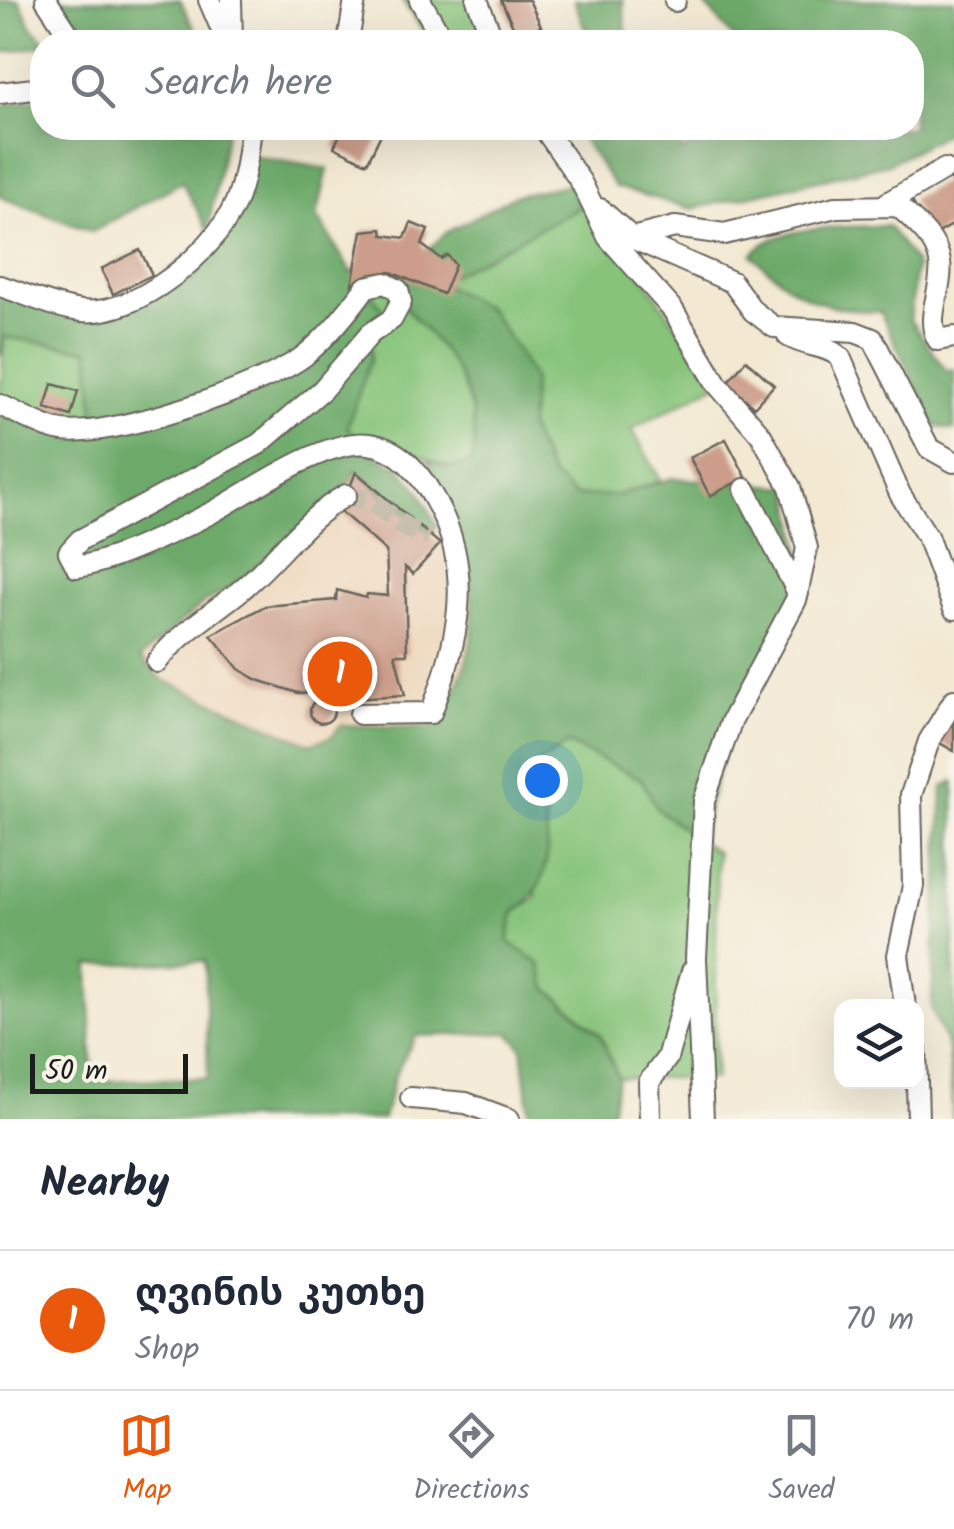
<!DOCTYPE html>
<html lang="en">
<head>
<meta charset="utf-8">
<style>
	:root { --surface:#fff; --page:#f2f2f3; --text:#1f2937; --muted:#747a83; --line:#e0e1e3; --accent:#ea580c }
	body { margin:0; font-family:Kalam,"Noto Sans Georgian",sans-serif; background:var(--page); color:var(--text) }
	.controls { position:absolute; right:30px; bottom:30px; display:grid; overflow:hidden; border-radius:20px; box-shadow:0 10px 40px #0002 }
	.controls button { width:90px; height:90px; display:grid; place-items:center; padding:0; border:0; border-bottom:2px solid var(--line); background:var(--surface); color:var(--text); font:50px sans-serif }
	.scale { position:absolute; left:30px; bottom:25px; width:158px; box-sizing:border-box; padding-left:10px; border:5px solid #1c1c1c; border-top:0; font-size:28px; line-height:35px; white-space:nowrap; color:#1c1c1c; -webkit-text-stroke:8px #f7f3e8; paint-order:stroke }
	.you { position:absolute; left:542px; top:780px; width:35px; height:35px; margin:-25px; border:8px solid #fff; border-radius:50%; background:#1a73e8; box-shadow:0 0 0 15px #1a73e833 }
	.badge { display:grid; place-items:center; width:65px; height:65px; border-radius:50%; background:var(--accent); color:#fff; font-size:32px; font-weight:700 }
	.pin { position:absolute; translate:-50% -50%; border:5px solid #fff; box-shadow:0 2px 10px #0006 }
	.list { margin:0; padding:0; list-style:none }
	h2 { display:flex; justify-content:space-between; align-items:center; height:130px; margin:0; padding:0 40px; font-size:42px }
	h2 small { font-size:32px; font-weight:400; color:var(--muted) }
	.list li { display:grid; grid-template-columns:65px 1fr auto; gap:30px; align-items:center; box-sizing:border-box; height:140px; padding:0 40px; border-top:2px solid var(--line) }
	.list b { display:block; font-size:38px; white-space:nowrap }
	.list p { margin:0; font-size:32px; white-space:nowrap; color:var(--muted) }
	.list em { font-size:32px; font-style:normal; color:var(--muted) }
	.icon { flex:none; width:55px; height:55px; fill:none; stroke:currentColor; stroke-width:2; stroke-linecap:round; stroke-linejoin:round }
	.map { position:relative; flex:none; width:954px; height:1119px; overflow:hidden }
	.search { position:absolute; background:var(--surface); box-shadow:0 10px 40px #0002; left:30px; right:30px; top:30px; height:110px; display:flex; align-items:center; gap:25px; box-sizing:border-box; padding:0 35px; border-radius:40px; color:var(--muted); font-size:38px }
	.sheet { height:270px; background:var(--surface) }
	nav { display:flex; justify-content:space-around; align-items:center; box-sizing:border-box; height:140px; border-top:2px solid var(--line); background:var(--surface); font-size:28px; color:var(--muted) }
	nav a { display:grid; justify-items:center; gap:5px }
	nav .on { color:var(--accent) }
	.map>svg:first-child { display:block }
	.built { fill:#eed7bb }
	.green { fill:#87c47a; stroke:#52704b; stroke-width:2.5 }
	.forest { fill:#6daa6a; stroke:#446343; stroke-width:2.5; fill-rule:evenodd }
	.building { fill:#cc9d8a }
	.lines { fill:none; stroke-linecap:round; stroke-linejoin:round }
	.minor-tunnel { stroke:#c8c0ae; stroke-width:20; stroke-dasharray:20 10; stroke-linecap:butt }
	.minor-casing { stroke:#67645c; stroke-width:24 }
	.minor { stroke:#fff; stroke-width:20 }
</style>
</head>
<body>
<div class="map">
<svg width="954" height="1119" viewBox="0 0 954 1119">
	<rect width="100%" height="100%" fill="#f7f3e8"/>
	<filter id="ink" filterUnits="userSpaceOnUse"><feTurbulence type="fractalNoise" baseFrequency=".01" numOctaves="2"/><feDisplacementMap in="SourceGraphic" scale="20" xChannelSelector="R" yChannelSelector="G"/><feConvolveMatrix kernelMatrix="1 2 1 2 8 2 1 2 1" color-interpolation-filters="sRGB"/></filter>
	<filter id="wash" filterUnits="userSpaceOnUse"><feTurbulence type="fractalNoise" baseFrequency=".0048" numOctaves="4" result="noise"/><feDisplacementMap in="SourceGraphic" scale="40" xChannelSelector="R" yChannelSelector="G"/><feGaussianBlur stdDeviation="2.25" result="paint"/><feColorMatrix in="noise" values="0 0 0 0 0 0 0 0 0 0 0 0 0 0 0 0 0 1.4 0 .05"/><feComposite in="paint" operator="in"/></filter>
	<g filter="url(#wash)">
		<rect width="100%" height="100%" fill="#f3e9d3"/>
		<polygon class="built" points="356,470 429,533 455,526 467,556 473,611 471,643 456,695 432,728 341,725 331,737 310,744 164,680 140,658 202,604 241,581"/>
		<g class="green">
			<polygon points="402,0 477,0 494,42 430,42"/>
			<polygon points="591,201 717,384 632,429 661,481 617,495 574,496 550,474 529,428 533,380 515,347 489,309 438,282"/>
			<path d="M385 283C437 344 482 376 473 462L451 468 402 449 369 453 347 427 371 358 366 287Z"/>
			<polygon points="4,337 89,350 96,431 0,405"/>
			<polygon points="568,743 641,779 658,810 717,853 715,1079 618,1077 600,1034 547,988 540,964 508,942 514,913 536,898 536,764"/>
		</g>
		<g class="forest">
			<polygon points="0,0 19,0 31,26 46,42 42,46 0,53"/>
			<polygon points="60,0 180,0 201,42 83,42"/>
			<polygon points="574,0 623,0 627,42 590,42"/>
			<polygon points="701,0 954,0 954,129 888,164 692,209 615,187 575,128 670,128 682,151 719,128 912,128 912,42 737,42"/>
			<polygon points="42,98 42,128 227,128 208,230 182,182 92,232 0,197 0,105"/>
			<path d="M247 155 328 169 317 216 351 272 415 262 447 232 516 195 581 182 591 201 439 282 489 309 515 347 533 380 529 428 550 474 574 496 617 495 673 478 790 487 805 576 731 722 700 841 658 810 641 779 568 744 537 764C543 819 566 877 514 913L508 941 540 964 547 988 600 1034 618 1077 610 1119H530L522 1047 509 1033 416 1036 395 1075 383 1119H0V405L96 431 89 350 4 337 0 356V286L114 310 213 238ZM367 288 398 290C402 308 417 320 429 334 464 373 479 409 473 462L451 468 428 461C469 559 503 633 431 728L341 725 331 737 310 744 163 680 140 658 202 604 241 581 346 489 356 470 430 533 437 526 419 490 397 465 369 453 347 427 371 358V333L383 310ZM205 961 208 1078 93 1081 89 965Z"/>
			<path d="M888 226 916 264 910 320 947 372 954 369V430L935 426 880 312C818 309 797 297 752 255 775 223 851 227 888 226Z"/>
			<polygon points="954,781 954,1119 953,1119 948,1049 931,1008 943,787"/>
		</g>
		<g id="blocks">
			<g class="building">
				<polygon points="501,0 529,0 541,26 518,37"/>
				<polygon points="343,128 384,128 367,163 334,147"/>
				<polygon points="950,178 954,186 954,224 931,237 911,199"/>
				<polygon points="411,223 428,230 422,245 441,259 447,255 455,265 443,294 391,272 368,275 352,284 362,231 382,229 383,235 405,238"/>
				<polygon points="140,250 152,275 113,294 101,269"/>
				<polygon points="746,360 774,385 754,407 727,383"/>
				<polygon points="52,384 78,391 71,416 45,408"/>
				<polygon points="726,439 746,477 710,496 690,458"/>
				<polygon points="356,472 440,544 413,574 405,567 407,654 395,654 405,695 352,698 335,693 298,693 258,680 239,669 211,635 265,606 336,600 337,590 366,598 367,594 388,596 386,551 340,511"/>
				<circle cx="322" cy="711" r="12"/>
				<polygon points="954,715 954,751 938,742"/>
			</g>
		</g>
	</g>
	<g filter="url(#ink)">
		<use href="#blocks" fill-opacity="0" stroke="#67645c" stroke-width="2.5"/>
		<g class="lines">
			<polyline class="minor-tunnel" points="346,495 375,504 407,528 429,536"/>
			<defs>
				<g id="minor">
					<polyline points="46,0 74,42"/>
					<polyline points="209,0 227,42"/>
					<polyline points="231,0 232,41"/>
					<polyline points="420,0 444,42"/>
					<polyline points="477,0 494,42"/>
					<polyline points="675,0 675,1"/>
					<polyline points="348,42 355,0"/>
					<polyline points="0,93 42,88"/>
					<polyline points="544,128 581,182 608,237 673,310 717,384 761,435 790,487 807,548 796,600 731,722 704,801 696,958 703,1119"/>
					<polyline points="887,203 945,169"/>
					<polyline points="600,209 632,238 732,282 753,311 774,327 855,332 873,339 929,448 954,462"/>
					<path d="M632 238 675 227 724 234 836 207 898 206C914 221 937 239 940 262 944 288 924 318 938 340L954 337"/>
					<path d="M0 286C26 294 55 308 82 311 136 317 214 252 235 204 245 181 248 152 251 128"/>
					<path d="M788 336C805 347 825 344 840 357L900 494 927 536 954 609"/>
					<path d="M0 405C18 413 38 425 57 430 104 442 265 386 304 356 329 336 348 312 366 287L385 283 398 290 401 302 392 319 371 333 322 390 259 444 80 540 69 552 77 567C116 561 176 531 211 513 250 492 325 438 369 444 403 448 425 480 439 508 474 575 457 646 431 713L360 714"/>
					<polyline points="745,489 798,593"/>
					<path d="M157 662C180 632 212 614 241 590 278 559 304 519 346 495"/>
					<polyline points="905,1006 898,955 913,886 911,795 929,741 954,700"/>
					<polyline points="916,1048 918,1119"/>
					<polyline points="411,1098 466,1103 509,1119"/>
					<polyline points="650,1119 649,1082 667,1058 692,971"/>
				</g>
			</defs>
			<use href="#minor" class="minor-casing"/>
			<use href="#minor" class="minor"/>
		</g>
	</g>
</svg>
<div class="controls">
<button><svg class="icon" aria-label="layers" viewBox="0 0 24 24"><path d="M12 4l9 5-9 5-9-5zM3 14l9 5 9-5"/></svg></button>
</div>
<div class="scale">50 m</div>
<div class="you"></div>
<div class="pin badge" style="left:340px;top:674px">1</div>
<div class="search"><svg class="icon" aria-label="search" viewBox="0 0 24 24"><circle cx="10" cy="10" r="6"/><path d="M15 15l6 6"/></svg>Search here</div>
</div>
<section class="sheet">
<h2>Nearby<small></small></h2>
<ul class="list">
<li><span class="badge">1</span><div><b>ღვინის კუთხე</b><p>Shop</p></div><em>70 m</em></li>
</ul>
</section>
<nav>
<a class="on"><svg class="icon" aria-label="map" viewBox="0 0 24 24"><path d="M3 6l6-2 6 2 6-2v14l-6 2-6-2-6 2zM9 4v14M15 6v14"/></svg>Map</a>
<a><svg class="icon" aria-label="directions" viewBox="0 0 24 24"><path d="M12 3l9 9-9 9-9-9zM9 14v-3h6M13 9l2 2-2 2"/></svg>Directions</a>
<a><svg class="icon" aria-label="saved" viewBox="0 0 24 24"><path d="M7 4h10v16l-5-4-5 4z"/></svg>Saved</a>
</nav>
</body>
</html>
